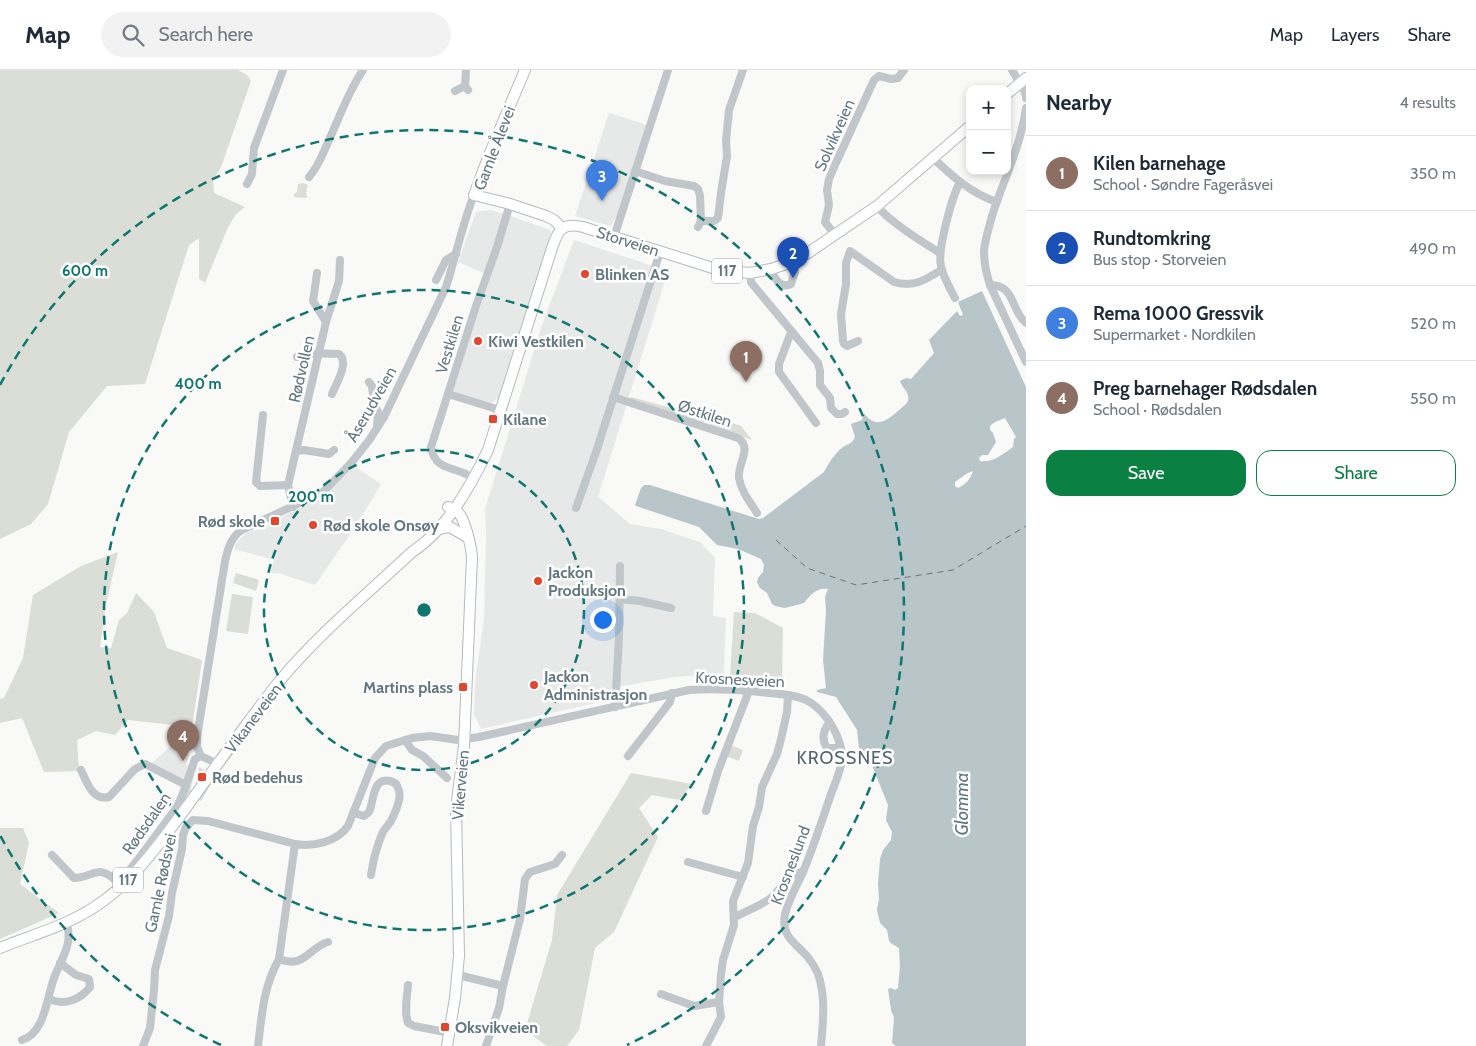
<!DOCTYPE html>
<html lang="en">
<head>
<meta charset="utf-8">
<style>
	:root { --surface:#fff; --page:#f2f2f3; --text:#1f2937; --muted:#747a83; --line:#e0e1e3; --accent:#0b8043 }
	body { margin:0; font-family:Cabin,sans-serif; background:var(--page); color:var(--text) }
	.controls { position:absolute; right:15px; top:15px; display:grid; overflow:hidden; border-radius:10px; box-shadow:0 2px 8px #0003 }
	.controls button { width:45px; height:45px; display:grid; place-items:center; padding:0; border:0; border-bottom:1px solid var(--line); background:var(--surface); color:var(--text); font:25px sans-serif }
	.you { position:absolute; left:602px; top:549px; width:18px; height:18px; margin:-12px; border:4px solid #fff; border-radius:50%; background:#1a73e8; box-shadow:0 0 0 8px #1a73e833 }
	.badge { display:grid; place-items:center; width:32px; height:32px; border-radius:50%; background:var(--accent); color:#fff; font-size:16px; font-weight:700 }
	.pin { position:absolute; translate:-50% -41px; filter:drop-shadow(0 1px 2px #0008) }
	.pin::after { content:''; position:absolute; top:26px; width:18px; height:15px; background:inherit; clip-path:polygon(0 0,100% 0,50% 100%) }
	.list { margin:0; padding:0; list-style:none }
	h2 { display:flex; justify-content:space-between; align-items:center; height:65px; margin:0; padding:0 20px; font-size:21px }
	h2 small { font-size:16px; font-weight:400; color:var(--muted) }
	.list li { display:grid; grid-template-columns:32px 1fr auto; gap:15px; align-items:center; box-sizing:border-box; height:75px; padding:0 20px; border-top:1px solid var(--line) }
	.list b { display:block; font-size:19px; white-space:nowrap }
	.list p { margin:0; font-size:16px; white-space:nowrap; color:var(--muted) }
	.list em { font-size:16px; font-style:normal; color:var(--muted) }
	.actions { display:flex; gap:10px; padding:15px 20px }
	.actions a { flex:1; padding:11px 0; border:1px solid var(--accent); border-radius:15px; text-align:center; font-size:18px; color:var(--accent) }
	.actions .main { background:var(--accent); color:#fff }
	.icon { flex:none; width:28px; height:28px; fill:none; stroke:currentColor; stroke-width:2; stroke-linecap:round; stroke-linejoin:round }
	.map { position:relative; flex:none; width:1026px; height:976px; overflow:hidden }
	header { display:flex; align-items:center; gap:30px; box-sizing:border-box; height:70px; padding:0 25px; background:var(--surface); border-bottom:1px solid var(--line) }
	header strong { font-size:24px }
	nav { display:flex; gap:28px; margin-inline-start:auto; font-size:18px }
	.search { width:350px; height:45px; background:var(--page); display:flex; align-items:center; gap:12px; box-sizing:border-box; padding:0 18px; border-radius:28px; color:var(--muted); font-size:19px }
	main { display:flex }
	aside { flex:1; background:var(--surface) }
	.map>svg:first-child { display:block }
	.built { fill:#e7e9e8 }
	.green { fill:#daded6 }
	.water { fill:#b8c6c9; fill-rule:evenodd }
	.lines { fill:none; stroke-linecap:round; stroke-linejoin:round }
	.ferry { stroke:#5f767c; stroke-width:1; stroke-dasharray:6 5; stroke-linecap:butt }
	.major-casing { stroke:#b4babd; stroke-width:12 }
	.minor { stroke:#c0c6c9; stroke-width:8 }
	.major { stroke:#fff; stroke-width:10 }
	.ring { fill:none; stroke:#0f766e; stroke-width:2.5; stroke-dasharray:9 6 }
	.poi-dot { fill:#e3452d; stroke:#fff; stroke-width:2 }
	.labels { text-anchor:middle; stroke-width:5; stroke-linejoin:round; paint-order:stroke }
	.shield { fill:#fff; stroke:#92a0a8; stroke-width:1 }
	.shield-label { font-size:15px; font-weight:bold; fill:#647882 }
	.street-label { font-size:16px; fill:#647882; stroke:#fff }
	.poi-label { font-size:16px; font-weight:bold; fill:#647882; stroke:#fff; text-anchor:start }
	.neighbourhood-label { font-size:18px; letter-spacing:1px; fill:#56656d; stroke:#fff }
	.water-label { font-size:18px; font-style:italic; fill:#5f767c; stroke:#fff }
	.centre { fill:#0f766e; stroke:#fff; stroke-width:2.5 }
	.ring-label { font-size:15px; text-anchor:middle; font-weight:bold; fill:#0f766e; stroke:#fff; stroke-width:5; stroke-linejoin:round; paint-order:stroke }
</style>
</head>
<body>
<header>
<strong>Map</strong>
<div class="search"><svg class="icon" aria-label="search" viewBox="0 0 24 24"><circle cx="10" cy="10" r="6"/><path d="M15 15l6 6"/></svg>Search here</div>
<nav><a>Map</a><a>Layers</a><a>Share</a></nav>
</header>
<main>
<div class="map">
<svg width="1026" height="976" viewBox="0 0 1026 976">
	<rect width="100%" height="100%" fill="#f9f9f7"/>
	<g class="built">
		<polygon points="609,43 647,55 619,142 611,156 575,146"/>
		<polygon points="490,140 502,143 550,160 551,163 499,328 492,333 468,327 446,319 484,203 458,192 476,142"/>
		<polygon points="574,170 668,201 598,427 630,454 661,459 700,472 715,488 713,546 726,548 724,603 675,607 612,618 600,632 481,659 474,644 475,612 484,549 486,466 485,439 541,258"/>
		<polygon points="354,396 381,414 358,453 315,515 278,503 270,503 274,490 235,479 235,474 246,463 253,460 266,457 280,448 325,425"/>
		<polygon points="173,674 181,682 189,684 186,695 189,696 185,708 180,709 151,694"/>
	</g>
	<g class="green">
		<polygon points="0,0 238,0 247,5 251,11 221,97 213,111 214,123 245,137 236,144 228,157 205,213 199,209 199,168 189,175 145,314 107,316 69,362 48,434 31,454 0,469"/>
		<polygon points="303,113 308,115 306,122 307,128 294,127 294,124 297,122 298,114"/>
		<polygon points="631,327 708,348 702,354 628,329"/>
		<polygon points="711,349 722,350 741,356 752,370 710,356"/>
		<polygon points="118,482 106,535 100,577 111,578 119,550 127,543 136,523 154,542 167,578 202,590 192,657 128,650 115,665 96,661 77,670 79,701 44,702 22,648 0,653 0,629 4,628 23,588 33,525 81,496"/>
		<polygon points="236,503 259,510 256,521 233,513"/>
		<polygon points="232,524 253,527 248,564 226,561"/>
		<polygon points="734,542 755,543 783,558 782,610 768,608 730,606"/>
		<polygon points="730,675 743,680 739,691 726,686"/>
		<polygon points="234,678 236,680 212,712 201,731 197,729"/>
		<polygon points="197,695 191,716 191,721 194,720 199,697 204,700 204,701 199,709 200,710 197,718 159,764"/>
		<polygon points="631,703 692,714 679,730 652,725 639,738 658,767 614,862 595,878 579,960 567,976 547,976 525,960 552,870 557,825"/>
		<polygon points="0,758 23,758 29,773 20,814 59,843 0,869"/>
	</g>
	<path class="water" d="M982 221 1026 317V976H896L892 973 894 948 891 940 888 919 891 918 895 920 898 918 900 897 899 878 892 874 889 871 887 860 880 853 877 840 879 829 878 814 880 789 883 780 891 770 892 762 886 750 888 735 869 688 860 687 857 660 836 627 817 622V620L826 618 823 590 826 540 825 527 828 519C817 517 810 525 804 533L785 538 775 536 772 534 767 523 760 518 757 512 758 508 763 502 764 495 761 489 738 479 717 475 699 457 636 436 635 435 641 418 644 415H650L759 449 763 448 824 402C828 394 835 383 843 377 849 373 852 374 855 367L851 354 862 350 864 343C878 364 894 344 907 333 912 323 902 319 900 311L906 308 911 309 934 283 929 270 957 241 960 246 963 245 958 232ZM1005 348 1016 367 1014 369 1013 377C1003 384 993 393 980 391L979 388 982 385H988L996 372 993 363 990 360V356L995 352ZM973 401C970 410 966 414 958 418L955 416V412L966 404Z"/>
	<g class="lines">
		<polyline class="ferry" points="776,470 807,498 856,515 953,500 1026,456"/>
		<defs>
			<g id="major">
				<polyline points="525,0 489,85 474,125 510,134 546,146 554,150 562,158"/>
				<polyline points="1007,24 1026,8"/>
				<polyline points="438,459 450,457 467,467"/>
				<path d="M0 878C32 865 65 856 93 838 131 814 157 777 183 742 216 697 247 651 282 608 321 562 368 523 412 482 447 459 470 417 488 380L552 178C558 160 562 152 583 157L719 200 750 203 771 199 792 192 808 183 877 136 970 56"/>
				<path d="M447 976 455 928 459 886 456 739 464 676 472 487C471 476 465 447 456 440 453 438 452 438 448 437"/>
			</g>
		</defs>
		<use href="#major" class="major-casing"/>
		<g class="minor">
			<polyline points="466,0 465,16 468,20"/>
			<polyline points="1012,0 1025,22 1026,28"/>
			<polyline points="455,21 465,16"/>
			<path d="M1026 38C1021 76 1003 111 992 146 989 158 985 169 984 181 984 193 986 203 990 215L1026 292"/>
			<path d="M933 88C952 106 972 124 997 132"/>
			<polyline points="635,101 665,111 694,116 698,119 700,126 701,151 698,157"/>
			<path d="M309 107C319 96 323 83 329 70 340 46 348 22 363 0"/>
			<polyline points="247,114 252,104 254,78 283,0"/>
			<path d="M877 136C890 152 921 171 940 183"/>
			<polyline points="701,151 714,151 718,148 721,123 727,86 726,71 729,40 743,0"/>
			<polyline points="835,165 825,152 829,135 827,120 829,109 835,95 874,10 879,6 891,9 898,8 904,0"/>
			<polyline points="614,167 668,0"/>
			<path d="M771 199C775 209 780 219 791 214L795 202 792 192"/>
			<polyline points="317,203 313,231 326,252"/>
			<polyline points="750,203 751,212 754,216 818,293 820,301 820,315 830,328 831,338 837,344 842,344 845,342"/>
			<polyline points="436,210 446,190 456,184"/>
			<path d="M990 215C1016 215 1010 240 1026 253"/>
			<path d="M955 228C950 218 943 207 941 196 937 180 952 127 960 112"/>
			<polyline points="793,263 790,265 779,294 779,302 816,353"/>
			<path d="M858 271 847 276 844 274 843 271 841 244 846 214V193L850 181 894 212C907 216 919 214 931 206 935 204 937 202 942 200"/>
			<path d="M297 287C313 283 323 283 339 284 350 292 336 314 332 324"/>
			<polyline points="369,312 372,316 374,334 378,342 377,356"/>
			<polyline points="448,324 500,340"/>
			<path d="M613 327 738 368C753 378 737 394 739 408 741 421 750 432 757 443"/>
			<polyline points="263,345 256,412 260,416 288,415"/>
			<polyline points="296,381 304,380 329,384 334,380"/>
			<path d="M466 404C450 397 434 398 431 377L476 236 497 177 510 134"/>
			<polyline points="293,437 288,415 326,252 339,211 340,190"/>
			<polyline points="576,438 596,382 660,182"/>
			<polyline points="620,529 640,531 671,538"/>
			<polyline points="615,637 619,568 620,496"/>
			<polyline points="405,670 412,680 423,686 447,708"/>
			<polyline points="628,686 670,632 672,623"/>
			<path d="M218 694 201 686 197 677V667L225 491C228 478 231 467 242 460L323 422 352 392 370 369 384 347 446 217C456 186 462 155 474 125"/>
			<path d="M81 700C87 712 92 731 109 727L135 699 145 694 186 715"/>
			<polyline points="706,741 718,701 749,621"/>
			<path d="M354 743 364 746 369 742C374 732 372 707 390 711 394 712 397 714 398 718 403 727 395 743 391 751 388 756 384 759 382 764 377 776 373 791 371 805"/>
			<path d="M295 774 279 889C305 899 308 878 328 872"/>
			<path d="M52 785 74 808C92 808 97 794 114 809H120L123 808 140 787 177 737 182 726 195 689 201 686"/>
			<polyline points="688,792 743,807"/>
			<path d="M735 847C746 841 765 834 773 826 783 816 788 803 803 802"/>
			<polyline points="458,905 503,916 520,849 525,809 530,802 555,794 562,785"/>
			<path d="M408 915C407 927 404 942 408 953L414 956 450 963"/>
			<polyline points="661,924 694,936 719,932"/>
			<path d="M49 929C64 936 80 930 90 917L89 909 76 905 60 893"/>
			<path d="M22 970C44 964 47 929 53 911 59 892 75 873 66 853"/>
			<path d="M143 976 150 958 154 920 155 900 169 846 172 823 182 779 183 765 186 757 193 750 208 751 295 774C313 777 337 772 348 756L375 688 386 676 412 668 430 666 458 670 479 667 689 620C716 618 742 620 769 623 782 624 795 625 806 630 822 638 836 658 840 675L836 678H827C821 669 823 661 829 653"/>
			<path d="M258 976C262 944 263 918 279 889"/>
			<polyline points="486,976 499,938 503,916"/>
			<polyline points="706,976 721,947 719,932 721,905 723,890 734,855 733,831 748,793 753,756 759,737 762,717 777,684 781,669 787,642 788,625"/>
			<path d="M821 976C823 952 826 927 818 904 815 897 811 891 806 885 793 871 781 866 785 844 789 829 797 815 803 802 813 778 821 754 829 730 833 717 840 704 842 690 842 685 842 680 840 675"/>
		</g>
		<use href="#major" class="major"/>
	</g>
	<g class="ring">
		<circle cx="424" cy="540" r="160"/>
		<circle cx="424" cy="540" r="320"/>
		<path d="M221 975A480 480 0 0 1 0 765M0 315A480 480 0 1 1 627 975"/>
	</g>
	<g class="poi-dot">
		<circle cx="585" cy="204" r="5"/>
		<circle cx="478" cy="271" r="5"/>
		<rect x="488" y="344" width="10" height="10" rx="2.5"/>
		<rect x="270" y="446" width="10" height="10" rx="2.5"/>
		<circle cx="313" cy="455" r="5"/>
		<circle cx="538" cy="511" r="5"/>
		<circle cx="534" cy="615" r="5"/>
		<rect x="458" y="612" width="10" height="10" rx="2.5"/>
		<rect x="197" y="702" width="10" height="10" rx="2.5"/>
		<rect x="440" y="952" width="10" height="10" rx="2.5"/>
	</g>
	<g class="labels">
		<g class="shield">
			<rect x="712" y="188.5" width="30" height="25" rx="4"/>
			<rect x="113" y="797.5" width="30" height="25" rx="4"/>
		</g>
		<g class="shield-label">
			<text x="727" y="206">117</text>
			<text x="128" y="815">117</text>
		</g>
		<g class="street-label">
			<text transform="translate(834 65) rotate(-66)" y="6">Solvikveien</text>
			<text transform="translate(494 78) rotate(-69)" y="6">Gamle Ålevei</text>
			<text transform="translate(628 171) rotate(18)" y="6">Storveien</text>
			<text transform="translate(449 274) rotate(-73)" y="6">Vestkilen</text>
			<text transform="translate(301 299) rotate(-77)" y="6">Rødvollen</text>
			<text transform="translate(371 334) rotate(-60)" y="6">Åserudveien</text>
			<text transform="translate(705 343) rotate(18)" y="6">Østkilen</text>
			<text transform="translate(740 609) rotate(3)" y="6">Krosnesveien</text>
			<text transform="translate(253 648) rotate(-53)" y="6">Vikaneveien</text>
			<text transform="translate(460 715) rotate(-85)" y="6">Vikerveien</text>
			<text transform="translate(146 753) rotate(-55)" y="6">Rødsdalen</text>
			<text transform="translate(790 795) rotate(-69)" y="6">Krosneslund</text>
			<text transform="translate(160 813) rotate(-78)" y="6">Gamle Rødsvei</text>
		</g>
		<g class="poi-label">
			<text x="595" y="210">Blinken AS</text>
			<text x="488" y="277">Kiwi Vestkilen</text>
			<text x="503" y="355">Kilane</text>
			<text x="265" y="457" text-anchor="end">Rød skole</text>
			<text x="323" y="461">Rød skole Onsøy</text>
			<text x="548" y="508">Jackon<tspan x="548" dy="18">Produksjon</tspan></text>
			<text x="544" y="612">Jackon<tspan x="544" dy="18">Administrasjon</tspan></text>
			<text x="453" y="623" text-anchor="end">Martins plass</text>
			<text x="212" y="713">Rød bedehus</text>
			<text x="455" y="963">Oksvikveien</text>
		</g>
		<g class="neighbourhood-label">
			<text x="845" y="694">KROSSNES</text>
		</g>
		<g class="water-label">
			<text transform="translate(962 734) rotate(-90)" y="6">Glomma</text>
		</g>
	</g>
	<circle cx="424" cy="540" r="8" class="centre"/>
	<g class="ring-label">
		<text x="85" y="206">600 m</text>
		<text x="198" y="319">400 m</text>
		<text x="311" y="432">200 m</text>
	</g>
</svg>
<div class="controls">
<button>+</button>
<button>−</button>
</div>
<div class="you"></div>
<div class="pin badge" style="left:746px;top:312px;background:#8d6e63">1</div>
<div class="pin badge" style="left:793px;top:208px;background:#1a4fb4">2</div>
<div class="pin badge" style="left:602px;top:131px;background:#3f7fe0">3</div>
<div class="pin badge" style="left:183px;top:691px;background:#8d6e63">4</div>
</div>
<aside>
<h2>Nearby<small>4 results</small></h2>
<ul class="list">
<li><span class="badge" style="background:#8d6e63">1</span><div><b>Kilen barnehage</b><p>School · Søndre Fageråsvei</p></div><em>350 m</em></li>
<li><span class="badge" style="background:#1a4fb4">2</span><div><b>Rundtomkring</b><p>Bus stop · Storveien</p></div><em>490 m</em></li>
<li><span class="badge" style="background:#3f7fe0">3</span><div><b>Rema 1000 Gressvik</b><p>Supermarket · Nordkilen</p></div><em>520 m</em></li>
<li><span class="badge" style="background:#8d6e63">4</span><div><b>Preg barnehager Rødsdalen</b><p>School · Rødsdalen</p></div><em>550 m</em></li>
</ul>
<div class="actions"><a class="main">Save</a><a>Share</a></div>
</aside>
</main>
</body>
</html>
